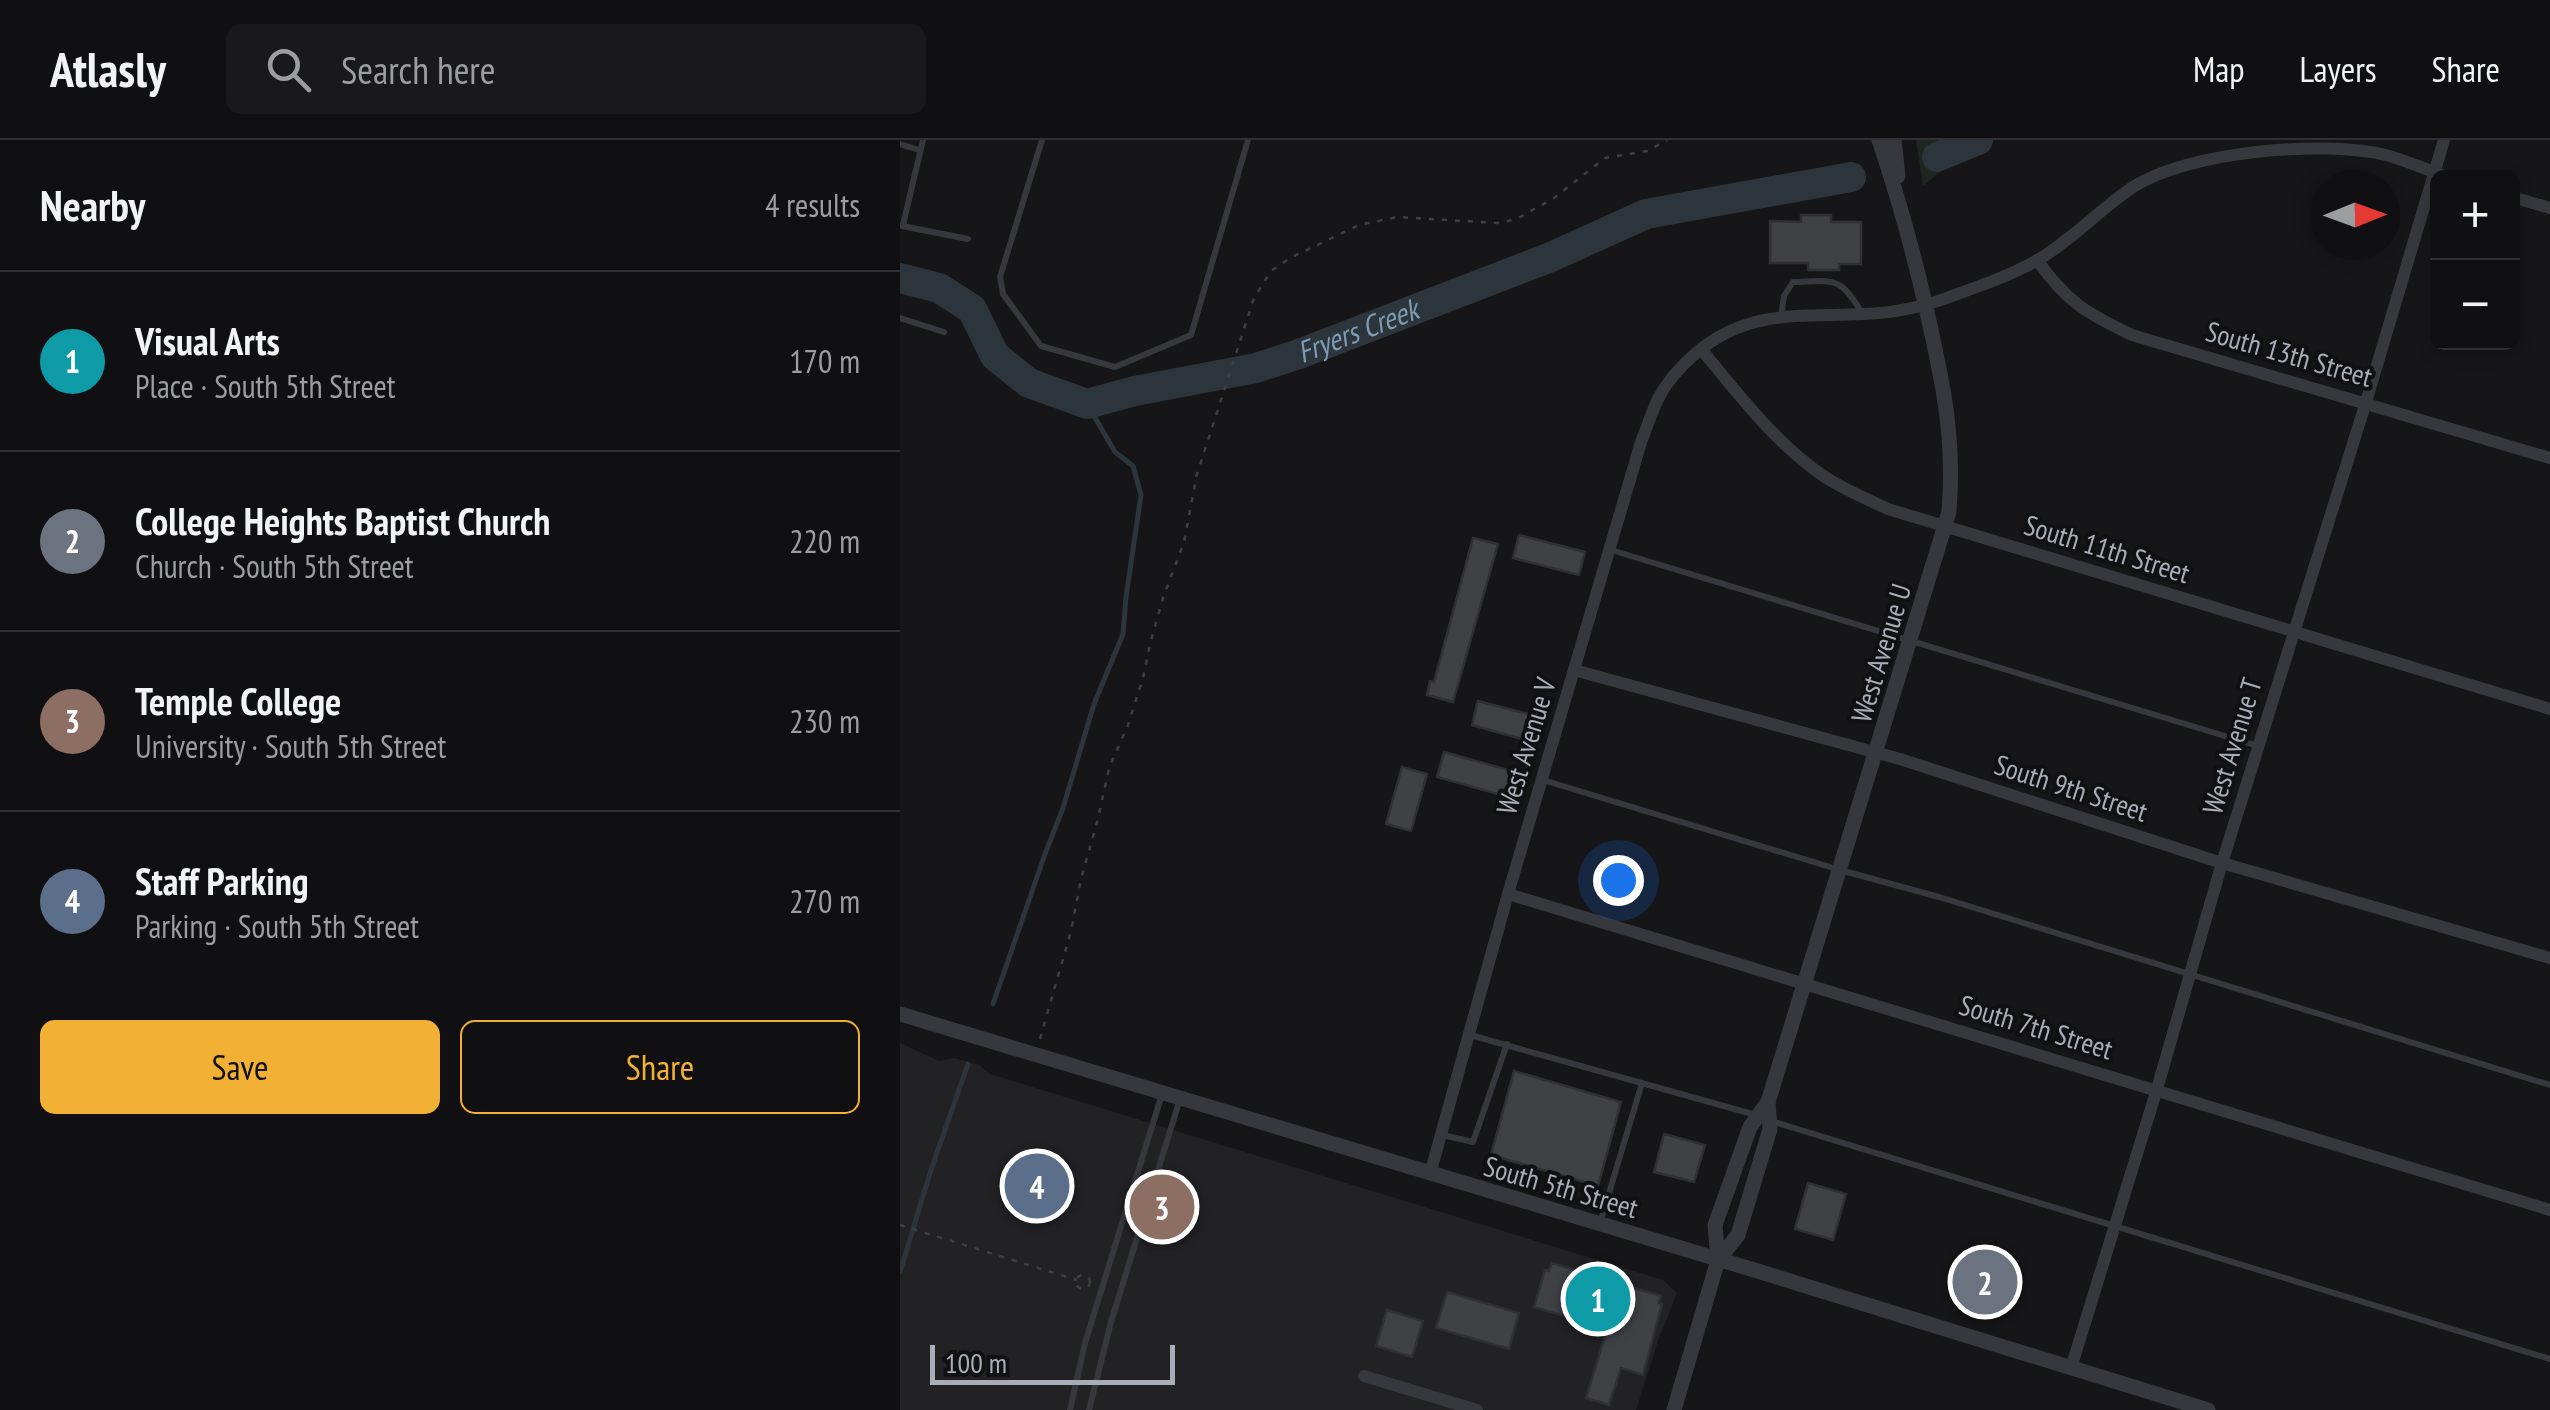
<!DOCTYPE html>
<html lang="en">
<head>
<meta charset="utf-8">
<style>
	:root { --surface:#101012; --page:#19191b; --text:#f1f3f6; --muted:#9c9d9f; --line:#303032; --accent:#f2b134 }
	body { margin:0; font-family:"PT Sans Narrow",sans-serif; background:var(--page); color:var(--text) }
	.controls { position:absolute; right:30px; top:30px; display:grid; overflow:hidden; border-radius:15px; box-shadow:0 5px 15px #0003 }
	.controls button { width:90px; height:90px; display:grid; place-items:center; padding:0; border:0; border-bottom:2px solid var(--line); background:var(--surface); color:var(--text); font:50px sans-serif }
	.compass { position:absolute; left:1410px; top:30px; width:90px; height:90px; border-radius:50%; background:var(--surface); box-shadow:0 5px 15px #0003; rotate:89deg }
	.scale { position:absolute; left:30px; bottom:25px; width:245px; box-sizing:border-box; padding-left:10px; border:5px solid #a8adb8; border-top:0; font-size:28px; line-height:35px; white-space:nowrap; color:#a8adb8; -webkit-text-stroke:8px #111113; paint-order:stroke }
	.you { position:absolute; left:718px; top:740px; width:35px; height:35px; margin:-25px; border:8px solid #fff; border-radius:50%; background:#1a73e8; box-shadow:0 0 0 15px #1a73e833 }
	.badge { display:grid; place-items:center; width:65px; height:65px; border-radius:50%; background:var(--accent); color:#fff; font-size:32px; font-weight:700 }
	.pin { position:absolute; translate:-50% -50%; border:5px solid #fff; box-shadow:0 2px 10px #0006 }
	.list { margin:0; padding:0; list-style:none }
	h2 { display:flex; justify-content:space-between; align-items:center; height:130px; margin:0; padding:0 40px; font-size:42px }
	h2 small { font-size:32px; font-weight:400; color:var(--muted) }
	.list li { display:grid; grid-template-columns:65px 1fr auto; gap:30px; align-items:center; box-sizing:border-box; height:180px; padding:0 40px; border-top:2px solid var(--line) }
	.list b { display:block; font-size:38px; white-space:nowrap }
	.list p { margin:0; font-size:32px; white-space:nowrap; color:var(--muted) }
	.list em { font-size:32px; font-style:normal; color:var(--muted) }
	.actions { display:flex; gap:20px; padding:30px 40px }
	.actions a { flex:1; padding:22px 0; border:2px solid var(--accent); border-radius:15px; text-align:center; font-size:35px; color:var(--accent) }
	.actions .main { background:var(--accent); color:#111 }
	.icon { flex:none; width:55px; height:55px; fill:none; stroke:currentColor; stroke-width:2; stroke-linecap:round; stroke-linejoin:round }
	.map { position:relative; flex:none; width:1650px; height:1270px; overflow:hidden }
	header { display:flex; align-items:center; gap:60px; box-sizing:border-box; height:140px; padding:0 50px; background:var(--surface); border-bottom:2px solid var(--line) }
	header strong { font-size:48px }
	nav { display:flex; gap:55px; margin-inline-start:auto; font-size:35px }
	.search { width:700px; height:90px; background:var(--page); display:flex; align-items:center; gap:25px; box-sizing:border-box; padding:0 35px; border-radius:15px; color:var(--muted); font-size:38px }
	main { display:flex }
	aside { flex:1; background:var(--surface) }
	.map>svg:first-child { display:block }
	.built { fill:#222225 }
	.green { fill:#1e261f }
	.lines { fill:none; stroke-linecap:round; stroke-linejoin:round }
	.stream { stroke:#2c353c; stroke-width:5 }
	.river { stroke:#2c353c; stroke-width:30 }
	.building { fill:#404145; stroke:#303034; stroke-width:2.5 }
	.path { stroke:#3d3f44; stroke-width:2.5; stroke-dasharray:5 8; stroke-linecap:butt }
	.service { stroke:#37383d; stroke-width:6 }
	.minor { stroke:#37383d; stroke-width:12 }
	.tertiary { stroke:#37383d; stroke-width:15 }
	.labels { text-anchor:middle; stroke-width:8; stroke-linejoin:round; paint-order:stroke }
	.street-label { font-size:28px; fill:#a8adb8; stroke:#111113 }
	.water-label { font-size:30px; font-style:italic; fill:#7f9bb3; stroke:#111113 }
</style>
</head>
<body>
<header>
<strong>Atlasly</strong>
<div class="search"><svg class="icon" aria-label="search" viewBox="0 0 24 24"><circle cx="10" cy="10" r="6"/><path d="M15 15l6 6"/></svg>Search here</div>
<nav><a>Map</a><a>Layers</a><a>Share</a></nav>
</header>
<main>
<aside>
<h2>Nearby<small>4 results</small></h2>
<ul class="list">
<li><span class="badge" style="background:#0f9aa8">1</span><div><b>Visual Arts</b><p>Place · South 5th Street</p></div><em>170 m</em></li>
<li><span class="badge" style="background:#6b7280">2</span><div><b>College Heights Baptist Church</b><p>Church · South 5th Street</p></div><em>220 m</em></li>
<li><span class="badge" style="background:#8d6e63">3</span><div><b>Temple College</b><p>University · South 5th Street</p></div><em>230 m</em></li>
<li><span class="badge" style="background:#5c6f8a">4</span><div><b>Staff Parking</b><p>Parking · South 5th Street</p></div><em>270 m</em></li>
</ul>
<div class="actions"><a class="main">Save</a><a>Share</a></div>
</aside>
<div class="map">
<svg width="1650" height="1270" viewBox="0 0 1650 1270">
	<rect width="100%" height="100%" fill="#161618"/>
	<polygon class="built" points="0,903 39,921 55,918 79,925 90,934 763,1140 777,1153 759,1198 736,1270 0,1270"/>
	<polygon class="green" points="1016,0 1079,0 1023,46"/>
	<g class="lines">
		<g class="stream">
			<polyline points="93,864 145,714 163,668 194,564 223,494 226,457 241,355 233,326 215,312 187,264"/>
			<polyline points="0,1132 31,1030 68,924"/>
		</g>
		<g class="river">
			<polyline points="1037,17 1078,0"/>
			<path id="s1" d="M0 138 39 148 72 169 95 216 129 243 187 264 235 251 356 228 399 214 651 117 746 74 951 37"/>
		</g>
	</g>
	<g class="building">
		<polygon points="901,75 931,75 931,82 961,82 961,124 939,124 939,130 908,130 908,123 870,123 870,81 901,82"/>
		<polygon points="619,395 685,412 679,435 613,418"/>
		<polygon points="573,398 598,404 553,562 527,555 530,541 534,542"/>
		<polygon points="578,561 636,576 629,601 572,585"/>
		<polygon points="544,612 619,633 612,658 537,637"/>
		<polygon points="502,627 527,634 511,691 486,684"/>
		<polygon points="614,931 721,962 698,1046 591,1015"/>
		<polygon points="764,994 805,1005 794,1042 754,1032"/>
		<polygon points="908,1043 946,1054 933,1100 895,1089"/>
		<polygon points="652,1123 761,1156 759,1163 762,1164 743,1235 721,1228 709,1265 686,1258 707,1189 634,1167 645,1130 649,1131"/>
		<polygon points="547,1152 619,1173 609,1209 536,1188"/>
		<polygon points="487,1170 523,1181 512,1217 476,1206"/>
	</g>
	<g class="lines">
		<g class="path">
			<polyline points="140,899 171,791 181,739 198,679 209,628 228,585 243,538 250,504 263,458 284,402 297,334 354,158 371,131 390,118 459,85 497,77 597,83 608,81 620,77 654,58 705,18 747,11 767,0"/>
			<polyline points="0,1085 177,1140"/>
			<circle cx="183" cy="1142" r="7"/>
		</g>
		<g class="service">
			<polyline points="142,0 100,137 103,154 141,206 215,227 291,195 348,0"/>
			<polyline points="0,4 19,10"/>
			<polyline points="3,85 23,0"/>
			<polyline points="2,86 68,99"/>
			<path d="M881 177 884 156 893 142C935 141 939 135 962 173"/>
			<polyline points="0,178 44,192"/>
			<polyline points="711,410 1358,606"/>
			<polyline points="643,640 940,730 1039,757 1650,945"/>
			<polyline points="570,895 856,975"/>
			<polyline points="871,981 1650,1219"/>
			<polyline points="543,995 573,1002 607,904"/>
			<polyline points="700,1083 742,943"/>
			<polyline points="170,1270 185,1203 262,954"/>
			<polyline points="189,1270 211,1182 280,959"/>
		</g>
		<g class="minor">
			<polyline points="1612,57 1650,68"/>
			<path d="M1137 120C1167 162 1186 173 1232 195L1650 318"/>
			<path d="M801 209C839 255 875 303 925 337 945 350 967 359 988 369L1650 569"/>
			<polyline points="674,530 1000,619 1322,723 1650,818"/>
			<polyline points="608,754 1650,1070"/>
			<path d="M530 1034 608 754 741 302C747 288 751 273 758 259 767 241 781 226 796 213 848 169 900 177 963 174 992 173 1024 167 1052 156 1080 146 1111 135 1136 121 1171 101 1200 69 1233 47 1289 11 1423 0 1486 15 1508 21 1529 31 1550 38"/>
			<polyline points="1171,1228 1257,949 1322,723 1466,262 1544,0"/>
			<polyline points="464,1236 577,1270"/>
		</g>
		<g class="tertiary">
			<polyline points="994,0 998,36"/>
			<polyline points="0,874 851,1129 1308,1270"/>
			<polyline points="818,1120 838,1095 870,989 868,962"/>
			<path d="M774 1270 818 1120 815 1085 850 987 868 962 1049 372C1055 298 1043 243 1027 172 1014 114 998 57 979 0"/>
		</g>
	</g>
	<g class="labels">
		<g class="street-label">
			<text transform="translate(1389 214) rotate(16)" y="10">South 13th Street</text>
			<text transform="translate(1207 409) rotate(17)" y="10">South 11th Street</text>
			<text transform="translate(981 513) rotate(-73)" y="10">West Avenue U</text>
			<text transform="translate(626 606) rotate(-73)" y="10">West Avenue V</text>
			<text transform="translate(1332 606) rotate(-73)" y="10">West Avenue T</text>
			<text transform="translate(1171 648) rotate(18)" y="10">South 9th Street</text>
			<text transform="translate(1136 887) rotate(17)" y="10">South 7th Street</text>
			<text transform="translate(661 1047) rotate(16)" y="10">South 5th Street</text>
		</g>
		<g class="water-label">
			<text dy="10" stroke="none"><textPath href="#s1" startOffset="518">Fryers Creek</textPath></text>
		</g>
	</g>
</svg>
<div class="controls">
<button>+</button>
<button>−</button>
</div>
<svg class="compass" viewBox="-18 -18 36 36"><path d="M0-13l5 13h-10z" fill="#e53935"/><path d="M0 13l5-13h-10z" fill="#9c9d9f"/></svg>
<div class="scale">100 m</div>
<div class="you"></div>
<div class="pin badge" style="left:698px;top:1159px;background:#0f9aa8">1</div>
<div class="pin badge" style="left:1085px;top:1142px;background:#6b7280">2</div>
<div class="pin badge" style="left:262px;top:1067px;background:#8d6e63">3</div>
<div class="pin badge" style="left:137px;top:1046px;background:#5c6f8a">4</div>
</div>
</main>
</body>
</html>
